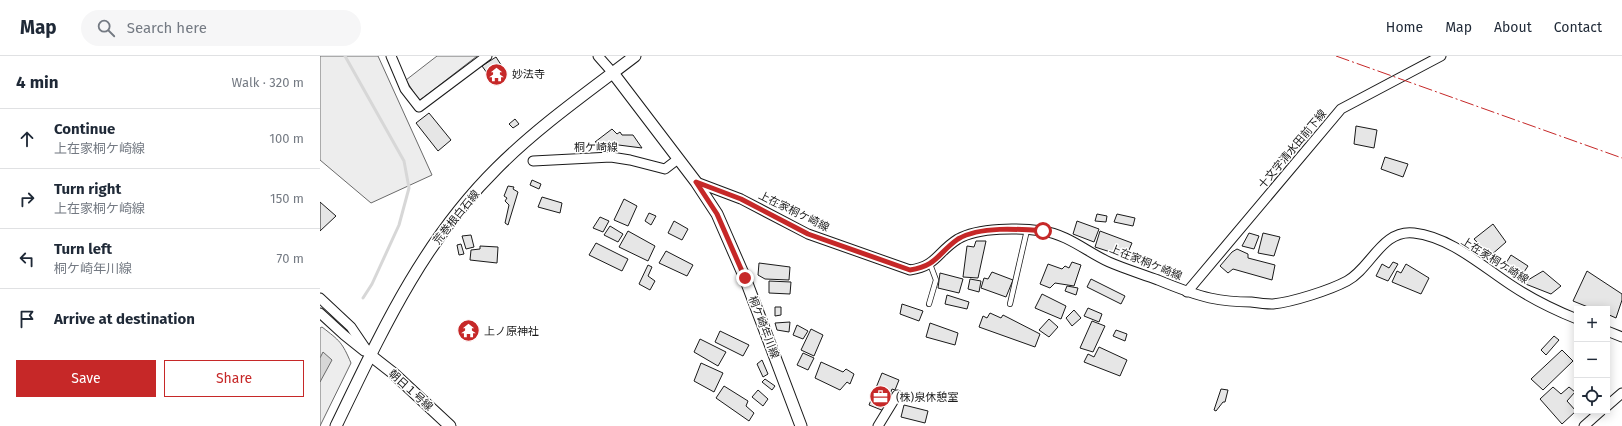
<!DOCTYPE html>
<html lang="en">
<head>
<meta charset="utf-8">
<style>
	:root { --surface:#fff; --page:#f6f6f7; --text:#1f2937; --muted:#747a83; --line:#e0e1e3; --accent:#c62828 }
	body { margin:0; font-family:"Fira Sans","Noto Sans JP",sans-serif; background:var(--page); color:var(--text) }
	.controls { position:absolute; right:12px; bottom:12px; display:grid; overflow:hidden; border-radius:0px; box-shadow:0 2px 10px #0003 }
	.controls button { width:36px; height:36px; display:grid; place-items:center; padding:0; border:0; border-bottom:1px solid var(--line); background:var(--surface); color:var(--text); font:20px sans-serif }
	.stop { position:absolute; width:12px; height:12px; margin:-9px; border:3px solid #c62828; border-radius:50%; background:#fff }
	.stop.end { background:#c62828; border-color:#fff; box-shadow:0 1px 4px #0008 }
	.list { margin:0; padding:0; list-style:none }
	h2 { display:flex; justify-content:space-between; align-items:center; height:52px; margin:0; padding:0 16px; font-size:17px }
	h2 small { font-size:13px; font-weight:400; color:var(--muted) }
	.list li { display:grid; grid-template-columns:26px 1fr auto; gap:12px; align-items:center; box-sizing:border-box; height:60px; padding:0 16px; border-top:1px solid var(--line) }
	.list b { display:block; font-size:15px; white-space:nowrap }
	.list p { margin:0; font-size:13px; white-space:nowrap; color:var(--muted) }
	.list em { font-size:13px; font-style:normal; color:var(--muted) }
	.actions { display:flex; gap:8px; padding:12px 16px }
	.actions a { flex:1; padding:9px 0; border:1px solid var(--accent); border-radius:0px; text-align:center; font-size:14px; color:var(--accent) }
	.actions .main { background:var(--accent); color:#fff }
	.icon { flex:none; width:22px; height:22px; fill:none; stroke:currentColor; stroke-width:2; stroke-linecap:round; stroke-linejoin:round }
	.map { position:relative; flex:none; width:1302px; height:370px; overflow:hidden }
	header { display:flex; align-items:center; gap:24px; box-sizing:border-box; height:56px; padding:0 20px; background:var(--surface); border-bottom:1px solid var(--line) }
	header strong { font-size:19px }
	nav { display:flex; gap:22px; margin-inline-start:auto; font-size:14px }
	.search { width:280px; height:36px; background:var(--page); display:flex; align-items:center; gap:10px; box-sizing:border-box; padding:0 14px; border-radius:22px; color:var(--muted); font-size:15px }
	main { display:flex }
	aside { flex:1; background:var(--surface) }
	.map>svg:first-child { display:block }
	.green { fill:#ededed; stroke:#6a6a6a }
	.water { fill:#d7d7d7; stroke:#6a6a6a }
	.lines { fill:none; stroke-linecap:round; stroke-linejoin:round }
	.stream { stroke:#d7d7d7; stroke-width:3 }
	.building { fill:#e6e6e6; stroke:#1a1a1a }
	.service-casing { stroke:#1a1a1a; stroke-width:6 }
	.minor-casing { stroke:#1a1a1a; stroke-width:11 }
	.tertiary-casing { stroke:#1a1a1a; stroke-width:13 }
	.service { stroke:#fff; stroke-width:4.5 }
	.minor { stroke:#fff; stroke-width:9 }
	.tertiary { stroke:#fff; stroke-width:11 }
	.power { stroke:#c62828; stroke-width:1; stroke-dasharray:14 3 2 3; stroke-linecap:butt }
	.route { stroke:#c62828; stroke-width:5 }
	.labels { text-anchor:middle; stroke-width:3; stroke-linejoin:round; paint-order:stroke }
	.poi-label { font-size:11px; fill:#1a1a1a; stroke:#fff; text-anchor:start }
	.street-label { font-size:11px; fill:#1a1a1a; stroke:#fff }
</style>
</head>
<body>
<header>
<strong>Map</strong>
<div class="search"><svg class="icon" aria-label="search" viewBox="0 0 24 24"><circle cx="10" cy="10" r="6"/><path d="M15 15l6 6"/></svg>Search here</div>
<nav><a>Home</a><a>Map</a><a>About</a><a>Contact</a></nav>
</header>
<main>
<aside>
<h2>4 min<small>Walk · 320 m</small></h2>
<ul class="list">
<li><svg class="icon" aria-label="ahead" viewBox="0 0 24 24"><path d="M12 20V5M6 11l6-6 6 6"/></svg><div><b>Continue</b><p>上在家桐ケ崎線</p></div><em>100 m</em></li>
<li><svg class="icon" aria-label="right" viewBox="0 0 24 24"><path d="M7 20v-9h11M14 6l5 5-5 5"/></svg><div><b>Turn right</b><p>上在家桐ケ崎線</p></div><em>150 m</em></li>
<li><svg class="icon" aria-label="left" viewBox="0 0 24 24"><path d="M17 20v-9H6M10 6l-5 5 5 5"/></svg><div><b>Turn left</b><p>桐ケ崎年川線</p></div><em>70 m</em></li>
<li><svg class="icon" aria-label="arrive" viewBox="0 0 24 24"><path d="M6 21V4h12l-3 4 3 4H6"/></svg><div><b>Arrive at destination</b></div></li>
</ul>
<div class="actions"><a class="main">Save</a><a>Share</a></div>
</aside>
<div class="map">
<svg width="1302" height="370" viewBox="0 0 1302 370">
	<rect width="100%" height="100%" fill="#fff"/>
	<g class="green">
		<polygon points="0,0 58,0 112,119 51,147 0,104"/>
		<polygon points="117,0 157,0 99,45 86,24"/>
		<path d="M2 271C20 285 22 286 31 307L0 370V272Z"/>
	</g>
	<polygon class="water" points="3,296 12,304 0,326 0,302"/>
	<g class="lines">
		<polyline class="stream" points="25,0 84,105 89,132 79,169 52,228 43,242"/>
	</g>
	<g class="building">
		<polygon points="176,1 185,15 172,24 162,10"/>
		<polygon points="109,57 131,84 118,95 96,67"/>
		<polygon points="195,63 199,68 193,72 189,68"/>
		<polygon points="1036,70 1057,74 1054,92 1034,88"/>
		<polygon points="292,73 297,78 300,76 302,79 313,79 322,92 275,86"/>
		<polygon points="1065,101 1088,108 1083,121 1061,113"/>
		<polygon points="212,124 221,128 219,133 210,129"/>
		<polygon points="188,130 194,131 193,133 198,136 188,169 185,167 189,149 185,145 187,142 184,140"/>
		<polygon points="222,141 242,147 240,157 218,151"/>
		<polygon points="304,143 317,150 308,170 294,164"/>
		<polygon points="0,146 16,160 0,175"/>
		<polygon points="329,157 336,160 331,169 325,165"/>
		<polygon points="777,158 787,160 786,166 775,165"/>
		<polygon points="797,158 815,162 813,170 794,166"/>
		<polygon points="280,161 289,165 283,176 273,172"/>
		<polygon points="354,165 368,173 362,184 348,177"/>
		<polygon points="757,165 779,173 774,186 753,178"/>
		<polygon points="1173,168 1186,186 1170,200 1154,183"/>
		<polygon points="290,170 303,178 298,186 284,179"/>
		<polygon points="308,175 335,190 328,205 299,191"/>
		<polygon points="780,175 812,187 806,201 775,191"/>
		<polygon points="929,177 939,180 934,193 922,190"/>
		<polygon points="943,177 960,181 954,200 938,197"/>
		<polygon points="151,179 154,191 146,193 142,180"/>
		<polygon points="656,185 666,185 658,222 643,221 647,190 654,191"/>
		<polygon points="276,187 308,203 302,215 269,199"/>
		<polygon points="141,188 144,198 139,199 137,189"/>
		<polygon points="160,190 178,191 177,207 150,204 151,194 160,193"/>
		<polygon points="917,193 928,198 928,202 955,209 952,224 913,213 908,217 900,210 912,196"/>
		<polygon points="346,195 373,209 367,220 339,207"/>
		<polygon points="1191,199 1208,210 1200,222 1183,212"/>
		<polygon points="752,206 761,209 754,230 735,227 730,232 720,228 728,208 742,213 745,210 749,212"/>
		<polygon points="1073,206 1078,208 1068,225 1056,220 1062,208 1069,212"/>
		<polygon points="439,207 470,211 469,224 445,223 438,219"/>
		<polygon points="1086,208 1109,222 1101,238 1072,226 1077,215 1081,217"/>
		<polygon points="328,209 332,211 328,220 335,225 330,234 319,228"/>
		<polygon points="1223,215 1241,230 1231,238 1203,227"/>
		<polygon points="1267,215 1302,238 1302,244 1296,262 1287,258 1287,253 1273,253 1253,245"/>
		<polygon points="672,216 693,224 686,241 661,232 664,222 668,223"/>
		<polygon points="620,217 643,223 639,237 618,232"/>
		<polygon points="650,223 661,225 659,236 648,233"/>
		<polygon points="771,223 805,240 801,248 767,231"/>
		<polygon points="449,225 471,226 470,238 449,237"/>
		<polygon points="747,230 758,232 756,239 745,235"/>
		<polygon points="722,238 746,250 741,263 715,252"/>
		<polygon points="627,239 649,246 647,253 625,248"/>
		<polygon points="582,248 603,255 599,265 580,258"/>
		<polygon points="455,251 461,251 461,259 455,260"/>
		<polygon points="768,252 782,258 779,266 764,260"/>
		<polygon points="754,254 761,262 752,270 746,262"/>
		<polygon points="670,257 681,262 683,259 720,278 715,291 659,271 663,260 667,262"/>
		<polygon points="729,263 738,271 729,281 719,274"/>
		<polygon points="772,265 785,270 773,296 760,292"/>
		<polygon points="470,266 469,276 457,274 455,267"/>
		<polygon points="610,267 638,277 635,289 606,281"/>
		<polygon points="477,269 488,275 483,283 473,279"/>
		<polygon points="491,273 503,279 494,300 481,294"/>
		<polygon points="796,274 807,278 805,285 793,280"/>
		<polygon points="400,275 429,289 423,300 395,286"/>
		<polygon points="1234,280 1239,284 1226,299 1221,294"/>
		<polygon points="380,283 406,296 398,310 374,296"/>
		<polygon points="779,291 807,304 800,320 764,306 768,298 774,301"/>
		<polygon points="1242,294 1253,305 1223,334 1211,323"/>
		<polygon points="483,297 494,302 488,314 477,309"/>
		<polygon points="442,304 448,318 443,321 437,308"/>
		<polygon points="501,306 523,316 526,313 534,318 530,328 527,326 520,334 495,322"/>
		<polygon points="381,307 403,317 394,336 374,325"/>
		<polygon points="562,317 579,324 575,334 572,333 564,355 549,349"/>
		<polygon points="445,323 455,330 452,334 442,326"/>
		<polygon points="404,330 428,345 426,350 434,357 429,365 396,342"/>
		<polygon points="1233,331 1241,338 1249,331 1255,336 1247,345 1256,355 1242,368 1220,343"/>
		<polygon points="901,333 908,334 905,346 903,346 896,355 894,354"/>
		<polygon points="438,334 448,343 443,350 432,341"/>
		<polygon points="584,349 608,355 605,367 581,361"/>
	</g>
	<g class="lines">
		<defs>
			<g id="service">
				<polyline points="609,248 616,224 610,208"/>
				<polyline points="690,248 707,174"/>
			</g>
			<g id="minor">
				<polyline points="71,0 85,33 99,51 167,0"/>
				<polyline points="278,0 293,17"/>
				<polyline points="213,105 291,101 310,104 345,113 358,103"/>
				<path d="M376 126 421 143 488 178 590 214C617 210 617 196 638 183 659 171 699 172 722 175 747 178 767 196 789 206 805 213 822 218 838 224 855 231 872 238 890 242 904 245 918 246 931 246 938 247 946 248 953 248 973 246 1010 234 1027 225 1051 212 1062 173 1094 177 1130 181 1162 210 1191 229 1209 241 1237 255 1257 263"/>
				<polyline points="867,236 1021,53 1121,0"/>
				<polyline points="0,242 31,271 50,299"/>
				<polyline points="0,257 24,279 44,295"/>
				<polyline points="1287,275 1302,281"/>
				<polyline points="1287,350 1302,337"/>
				<polyline points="558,370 577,339"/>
				<polyline points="1264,370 1281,355"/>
			</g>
			<g id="tertiary">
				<polyline points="293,17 376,126 397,158 425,222 481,370"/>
				<polyline points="50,299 73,317 130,370"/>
				<path d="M16 370C61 277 102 186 177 112 219 70 268 36 315 0"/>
			</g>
		</defs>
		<use href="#service" class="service-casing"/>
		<use href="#minor" class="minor-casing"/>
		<use href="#tertiary" class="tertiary-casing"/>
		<use href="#service" class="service"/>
		<use href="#minor" class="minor"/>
		<use href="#tertiary" class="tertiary"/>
		<polyline class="power" points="1016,0 1302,102"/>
	</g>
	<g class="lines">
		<path class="route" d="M425 222 397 158 376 126 421 143 488 178 590 214C617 210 618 197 638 183 660 170 699 173 723 175"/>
	</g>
	<defs>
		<symbol id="temple-disc" viewBox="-11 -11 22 22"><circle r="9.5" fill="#c62828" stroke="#fff"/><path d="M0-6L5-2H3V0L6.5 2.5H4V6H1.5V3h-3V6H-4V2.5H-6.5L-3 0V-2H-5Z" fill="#fff"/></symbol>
		<symbol id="office-disc" viewBox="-11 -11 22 22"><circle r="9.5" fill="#c62828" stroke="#fff"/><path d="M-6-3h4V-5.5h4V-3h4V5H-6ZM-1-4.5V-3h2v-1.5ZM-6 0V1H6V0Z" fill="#fff"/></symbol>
	</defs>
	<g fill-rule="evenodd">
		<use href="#temple-disc" x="164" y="6" width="25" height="25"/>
		<use href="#temple-disc" x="136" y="262" width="25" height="25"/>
		<use href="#office-disc" x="548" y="328" width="25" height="25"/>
	</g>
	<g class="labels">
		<g class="poi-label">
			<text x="192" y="22">妙法寺</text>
			<text x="164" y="279">上ノ原神社</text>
			<text x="576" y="345">(株)泉休憩室</text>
		</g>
		<g class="street-label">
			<text x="276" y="95">桐ケ崎線</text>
			<text transform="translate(972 93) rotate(-50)" y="4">十文字清水田前下線</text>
			<text transform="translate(474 155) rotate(26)" y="4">上在家桐ケ崎線</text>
			<text transform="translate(136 161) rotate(-51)" y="4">荒巻根白石線</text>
			<text transform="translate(1175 204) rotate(32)" y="4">上在家桐ケ崎線</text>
			<text transform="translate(826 206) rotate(22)" y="4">上在家桐ケ崎線</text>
			<text transform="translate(444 271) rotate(69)" y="4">桐ケ崎年川線</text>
			<text transform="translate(91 334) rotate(42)" y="4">朝日１号線</text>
		</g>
	</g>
</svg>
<div class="controls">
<button>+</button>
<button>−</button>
<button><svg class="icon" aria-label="locate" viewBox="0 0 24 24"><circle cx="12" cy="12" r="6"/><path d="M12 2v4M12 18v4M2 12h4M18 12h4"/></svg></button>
</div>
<div class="stop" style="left:723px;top:175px"></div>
<div class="stop end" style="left:425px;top:222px"></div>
</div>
</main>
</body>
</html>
